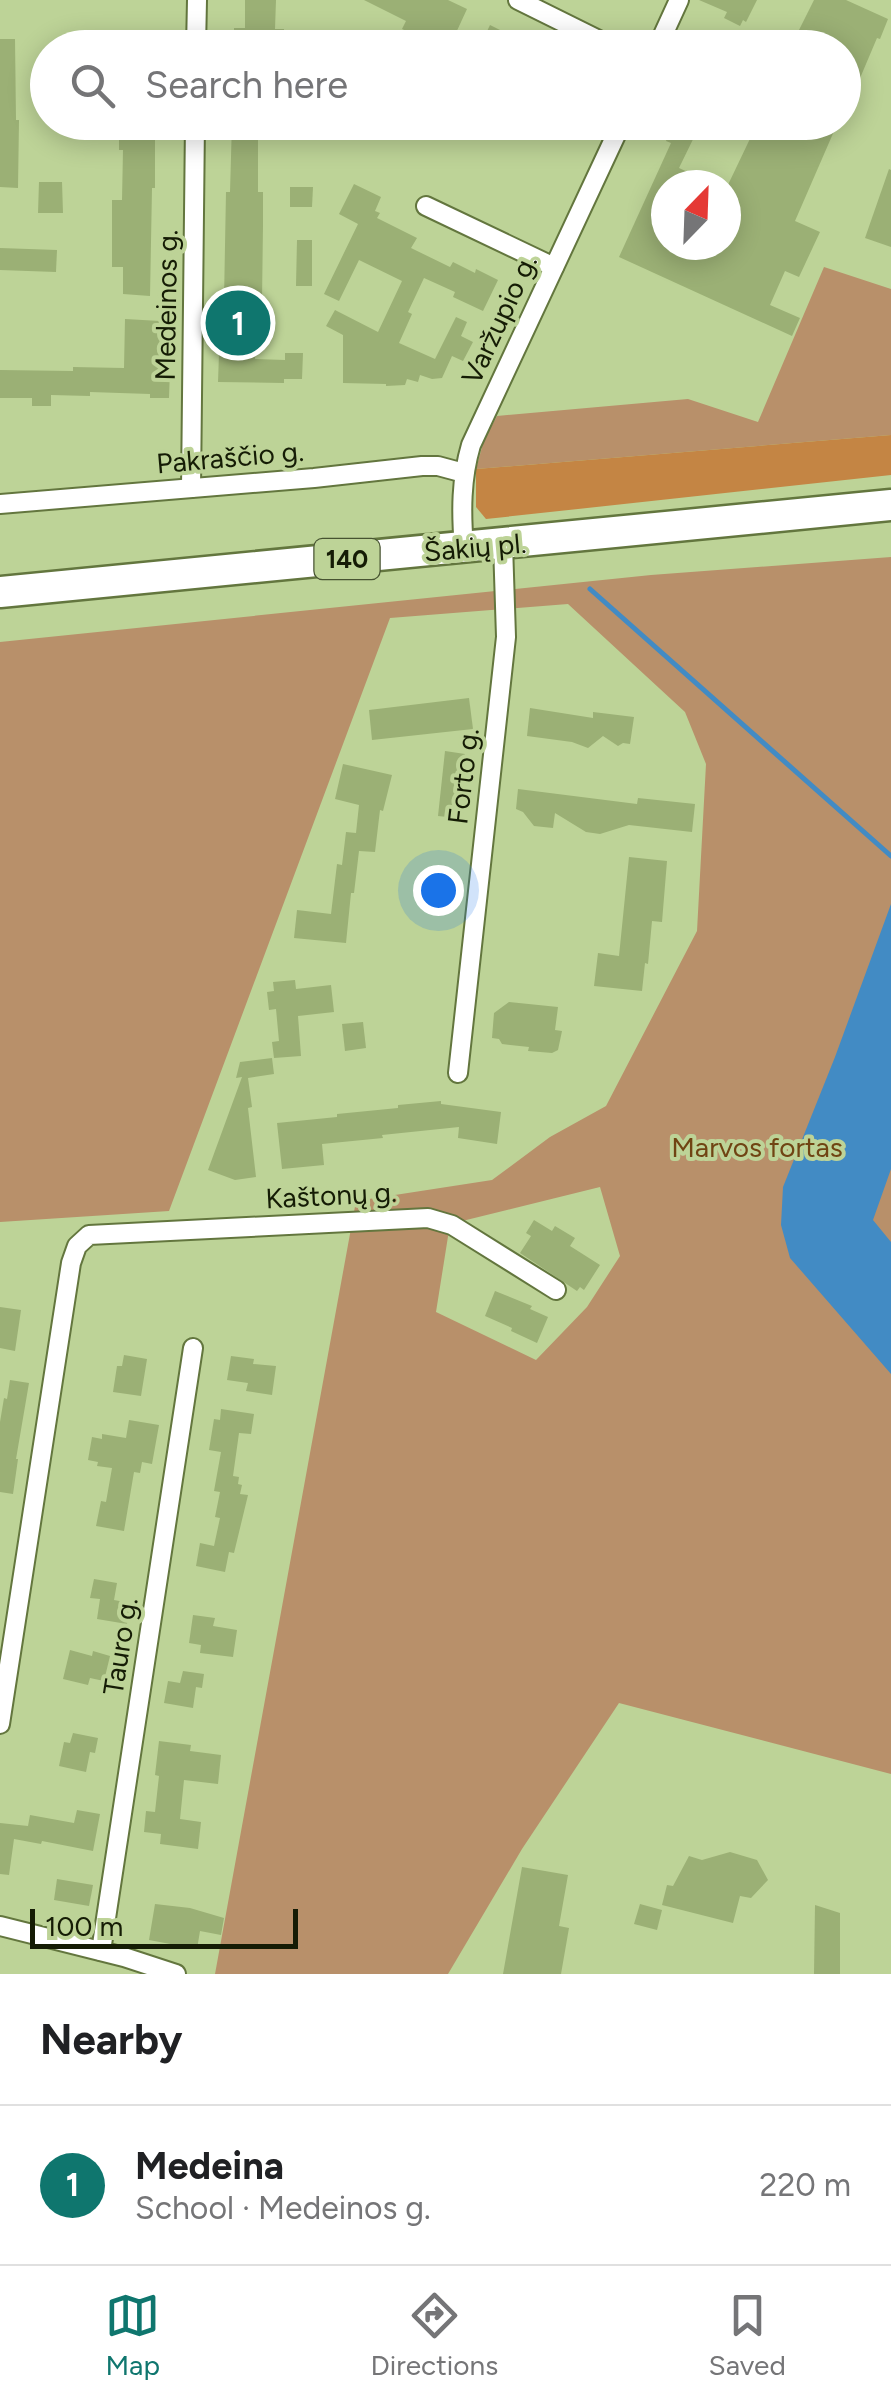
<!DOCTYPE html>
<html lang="en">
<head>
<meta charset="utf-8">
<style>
	:root { --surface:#fff; --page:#f2f2f2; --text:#202124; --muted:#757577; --line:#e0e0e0; --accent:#0f766e }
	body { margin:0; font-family:Figtree,sans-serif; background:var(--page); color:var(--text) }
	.compass { position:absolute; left:651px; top:170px; width:90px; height:90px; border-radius:50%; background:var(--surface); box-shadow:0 5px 25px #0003; rotate:23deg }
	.scale { position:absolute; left:30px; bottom:25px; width:268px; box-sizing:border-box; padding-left:10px; border:5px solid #151c05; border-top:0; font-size:28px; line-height:35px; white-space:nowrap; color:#151c05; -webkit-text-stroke:8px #bdd397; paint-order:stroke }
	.you { position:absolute; left:438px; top:890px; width:35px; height:35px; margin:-25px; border:8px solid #fff; border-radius:50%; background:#1a73e8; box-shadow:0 0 0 15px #1a73e833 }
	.badge { display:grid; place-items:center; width:65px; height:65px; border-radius:50%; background:var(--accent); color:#fff; font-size:32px; font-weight:700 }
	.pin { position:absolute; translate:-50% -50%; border:5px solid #fff; box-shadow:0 2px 10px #0006 }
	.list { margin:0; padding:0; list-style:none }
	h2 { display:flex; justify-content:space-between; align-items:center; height:130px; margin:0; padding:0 40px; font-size:42px }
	h2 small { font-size:32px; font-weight:400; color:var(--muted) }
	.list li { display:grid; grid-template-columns:65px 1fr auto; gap:30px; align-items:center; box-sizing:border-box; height:160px; padding:0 40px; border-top:2px solid var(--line) }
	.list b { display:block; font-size:38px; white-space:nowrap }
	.list p { margin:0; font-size:32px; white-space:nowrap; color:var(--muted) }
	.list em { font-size:32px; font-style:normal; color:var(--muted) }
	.icon { flex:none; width:55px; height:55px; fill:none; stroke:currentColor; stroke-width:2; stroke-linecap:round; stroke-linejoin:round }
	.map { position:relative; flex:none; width:891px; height:1974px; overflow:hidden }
	.search { position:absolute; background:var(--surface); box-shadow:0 5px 25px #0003; left:30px; right:30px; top:30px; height:110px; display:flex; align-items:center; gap:25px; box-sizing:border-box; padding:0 35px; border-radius:55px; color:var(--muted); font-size:38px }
	.sheet { height:290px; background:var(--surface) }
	nav { display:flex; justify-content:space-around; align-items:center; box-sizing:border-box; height:140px; border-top:2px solid var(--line); background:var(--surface); font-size:28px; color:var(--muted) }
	nav a { display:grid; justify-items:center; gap:5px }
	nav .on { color:var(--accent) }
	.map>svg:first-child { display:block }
	.green { fill:#b8906a; fill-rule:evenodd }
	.forest { fill:#c48544 }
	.water { fill:#428bc4 }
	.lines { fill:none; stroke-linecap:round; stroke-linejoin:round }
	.stream { stroke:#428bc4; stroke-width:5 }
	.building { fill:#9bb075 }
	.minor-casing { stroke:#63763e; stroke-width:22 }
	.primary-casing { stroke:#63763e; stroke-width:35 }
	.minor { stroke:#fff; stroke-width:18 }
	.primary { stroke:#fff; stroke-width:30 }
	.labels { text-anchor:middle; stroke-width:8; stroke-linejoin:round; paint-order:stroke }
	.shield { fill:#bdd397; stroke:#475331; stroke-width:2.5 }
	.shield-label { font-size:25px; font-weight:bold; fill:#151c05 }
	.street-label { font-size:28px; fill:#151c05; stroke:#bdd397 }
	.park-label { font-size:28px; fill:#704413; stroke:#bdd397 }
</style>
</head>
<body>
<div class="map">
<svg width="891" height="1974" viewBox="0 0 891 1974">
	<rect width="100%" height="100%" fill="#bdd397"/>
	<g class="green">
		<polygon points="824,267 891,289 891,435 476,469 484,440 497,416 688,399 758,422"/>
		<path d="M891 557V1774L619 1703 522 1849 448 1974H215L356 1201 492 1180 550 1137 606 1106 697 931 706 764 685 712 568 604 390 618 169 1211 0 1222V642L651 575ZM600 1187 620 1256 587 1307 536 1360 436 1312 450 1224Z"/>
	</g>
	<polygon class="forest" points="891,435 891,475 486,519 476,507 476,469"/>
	<polygon class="water" points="891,904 891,1169 873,1220 891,1242 891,1374 790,1258 781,1225 783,1187 835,1057"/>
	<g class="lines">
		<polyline class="stream" points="590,589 891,856"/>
	</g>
	<g class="building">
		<polygon points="245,0 276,0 275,29 284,29 284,48 234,48 234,28 245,28"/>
		<polygon points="364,0 448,0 467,9 449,48 442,48 402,29 406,21"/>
		<polygon points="699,0 757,0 746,22 743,20 740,26 724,18 727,12"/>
		<polygon points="814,0 846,0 888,19 880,39 877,38 844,116 844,48 790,48"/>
		<polygon points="490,25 536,48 479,48"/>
		<polygon points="0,39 15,39 16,120 19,120 18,188 0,187"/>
		<polygon points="119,122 155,122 155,188 152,188 150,296 123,294 123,267 112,267 112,200 122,200 123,150 119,150"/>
		<polygon points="232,122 258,122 258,192 263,192 263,225 262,301 257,301 255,359 285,360 285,353 303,353 302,379 284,379 284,383 218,382 219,354 223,354 226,192 230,192"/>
		<polygon points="671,122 688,122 699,127 679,168 716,185 666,185 666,245 726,245 726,189 758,122 787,122 807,133 811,122 838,122 795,221 820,232 799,277 785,271 770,305 800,318 792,336 619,257 671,143 666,141"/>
		<polygon points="889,169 891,170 891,247 865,238"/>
		<polygon points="39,182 62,182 63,213 38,213"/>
		<polygon points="354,184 381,197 375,211 380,213 377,218 417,238 411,248 450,267 453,262 475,273 476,269 498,280 483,311 453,297 455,292 424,278 408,312 412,314 399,343 435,359 456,317 467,322 461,336 473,342 463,361 452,356 442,378 432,379 420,375 418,382 407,379 405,385 386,386 386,384 343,383 343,335 326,326 335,310 378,332 402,281 359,260 339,301 324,294 358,224 339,214"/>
		<polygon points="290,187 313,187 312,207 290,207"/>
		<polygon points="297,240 312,240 312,286 296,286"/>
		<polygon points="0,248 57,250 56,272 0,270"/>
		<polygon points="125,319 160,321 159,369 170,369 169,398 150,398 150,394 90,392 90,396 51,395 51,406 32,406 32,398 0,398 0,370 73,371 73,367 124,368"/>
		<polygon points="469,698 473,729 372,740 369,710"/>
		<polygon points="530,708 593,718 593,712 634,717 630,744 623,743 618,746 603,736 588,748 572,742 527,736"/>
		<polygon points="445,751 465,754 457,818 438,816"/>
		<polygon points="343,764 392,775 383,811 380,810 375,852 359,851 354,893 351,893 346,943 294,938 297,910 331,914 337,864 342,865 346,832 356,833 359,805 335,799"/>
		<polygon points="518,789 637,804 638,798 695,804 692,832 629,825 600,834 586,832 555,813 553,828 534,826 523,812 516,809"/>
		<polygon points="629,857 667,861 662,922 652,921 648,964 645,963 642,991 594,986 598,953 619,956"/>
		<polygon points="295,980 296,989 331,985 334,1012 298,1016 301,1056 274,1058 272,1042 279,1041 276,1009 269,1010 267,992 274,991 273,982"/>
		<polygon points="509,1002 558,1007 555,1030 562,1031 558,1050 552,1053 528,1051 529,1047 502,1044 499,1039 492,1038 494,1013"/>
		<polygon points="363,1022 366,1048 345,1051 342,1024"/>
		<polygon points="272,1058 274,1074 248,1078 252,1107 248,1108 256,1177 235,1180 208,1170 242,1077 236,1078 240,1062"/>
		<polygon points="441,1101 441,1104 501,1112 497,1144 458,1138 459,1127 382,1135 383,1138 322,1144 324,1165 282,1169 277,1123 337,1117 337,1114 398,1108 398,1105"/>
		<polygon points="534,1220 552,1231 555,1226 575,1238 570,1246 600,1265 584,1290 580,1287 577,1291 520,1253 531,1236 526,1233"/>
		<polygon points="495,1291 532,1306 530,1309 548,1317 537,1343 511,1331 512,1328 485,1316"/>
		<polygon points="0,1307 21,1310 15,1351 0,1348"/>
		<polygon points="124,1355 147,1359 141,1396 113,1392 117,1366 122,1366"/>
		<polygon points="231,1356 254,1359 253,1364 276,1366 272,1395 246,1391 248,1383 227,1380"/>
		<polygon points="10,1380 29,1383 16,1459 18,1459 13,1494 0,1492 0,1422 4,1398 7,1399"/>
		<polygon points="221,1409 254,1414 251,1434 239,1433 233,1476 239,1477 238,1484 242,1485 240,1494 248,1495 234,1553 229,1552 225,1572 196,1566 200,1543 214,1546 220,1518 215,1517 220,1492 214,1491 221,1452 209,1450 214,1419 220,1420"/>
		<polygon points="129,1420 159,1425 152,1464 142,1462 140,1473 134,1472 124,1531 96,1526 101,1501 106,1502 112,1468 97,1466 98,1462 88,1460 92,1437 102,1439 102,1434 126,1438"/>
		<polygon points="94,1579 117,1583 114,1600 130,1603 127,1624 97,1619 100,1599 90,1598"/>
		<polygon points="193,1615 215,1618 213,1626 237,1630 233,1657 200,1653 201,1645 189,1643"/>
		<polygon points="70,1650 92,1656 93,1651 110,1656 104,1681 90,1678 88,1685 63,1679"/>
		<polygon points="183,1671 204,1674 202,1688 196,1687 193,1708 164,1703 168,1681 180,1683"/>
		<polygon points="73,1733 98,1738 95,1753 90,1752 86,1772 59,1766 64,1742 70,1743"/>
		<polygon points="159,1741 191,1745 190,1751 221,1755 218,1784 184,1780 180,1819 201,1822 198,1849 160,1844 161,1834 144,1832 146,1811 155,1812 159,1776 155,1775"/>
		<polygon points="77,1810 100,1814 93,1851 42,1841 41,1844 14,1839 9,1875 0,1874 0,1823 28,1826 30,1815 74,1823"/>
		<polygon points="730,1852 757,1860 768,1880 751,1898 740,1896 733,1923 662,1905 667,1885 673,1886 689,1856 702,1860"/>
		<polygon points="522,1867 568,1875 559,1926 569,1928 561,1974 503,1974"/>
		<polygon points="57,1879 93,1885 89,1906 54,1900"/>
		<polygon points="155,1904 190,1908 224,1918 221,1935 200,1931 197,1949 149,1940"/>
		<polygon points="640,1904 662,1910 657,1930 634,1924"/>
		<polygon points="815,1905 840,1913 840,1974 814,1974"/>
	</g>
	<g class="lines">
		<defs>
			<g id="minor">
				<polyline points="518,0 615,48"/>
				<polyline points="196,48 197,0"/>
				<polyline points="657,48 679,0"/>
				<polyline points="426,206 554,267"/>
				<polyline points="191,488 195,122"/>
				<polyline points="0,504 314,478 422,466 438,466 464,473"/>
				<path d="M464 548C461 512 461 479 471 445L622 122"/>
				<polyline points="458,1073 506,637 503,544"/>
				<polyline points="0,1724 71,1263 77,1246 89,1235 428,1218 452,1225 556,1290"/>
				<polyline points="0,1926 124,1957 176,1974"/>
				<polyline points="101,1951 193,1348"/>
			</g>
			<polyline id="primary" points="0,592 891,505"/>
		</defs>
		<use href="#minor" class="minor-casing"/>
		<use href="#primary" class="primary-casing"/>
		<use href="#minor" class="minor"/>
		<use href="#primary" class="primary"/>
	</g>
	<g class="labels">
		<rect class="shield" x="314.5" y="539" width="65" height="40" rx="8"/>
		<g class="shield-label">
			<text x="347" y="568">140</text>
		</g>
		<g class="street-label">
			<text transform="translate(166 305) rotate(-89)" y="10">Medeinos g.</text>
			<text transform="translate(499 319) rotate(-65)" y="10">Varžupio g.</text>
			<text transform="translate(230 457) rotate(-5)" y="10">Pakraščio g.</text>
			<text transform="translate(475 547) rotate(-5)" y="10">Šakių pl.</text>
			<text transform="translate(463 776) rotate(-83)" y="10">Forto g.</text>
			<text transform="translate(331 1195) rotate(-3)" y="10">Kaštonų g.</text>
			<text transform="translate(120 1646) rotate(-81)" y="10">Tauro g.</text>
		</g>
		<g class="park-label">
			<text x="757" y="1157">Marvos fortas</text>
		</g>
	</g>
</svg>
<svg class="compass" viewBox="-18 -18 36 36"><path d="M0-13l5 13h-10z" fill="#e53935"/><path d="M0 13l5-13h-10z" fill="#757577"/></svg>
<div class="scale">100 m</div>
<div class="you"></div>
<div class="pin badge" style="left:238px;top:323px">1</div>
<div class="search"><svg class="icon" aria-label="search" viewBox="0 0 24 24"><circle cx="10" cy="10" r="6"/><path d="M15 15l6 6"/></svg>Search here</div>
</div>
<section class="sheet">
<h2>Nearby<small></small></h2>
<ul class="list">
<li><span class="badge">1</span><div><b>Medeina</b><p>School · Medeinos g.</p></div><em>220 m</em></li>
</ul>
</section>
<nav>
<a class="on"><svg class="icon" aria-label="map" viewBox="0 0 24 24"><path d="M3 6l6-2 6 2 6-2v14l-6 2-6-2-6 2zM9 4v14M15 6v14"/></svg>Map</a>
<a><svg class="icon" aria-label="directions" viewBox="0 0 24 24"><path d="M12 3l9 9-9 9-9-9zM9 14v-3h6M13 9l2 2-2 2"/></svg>Directions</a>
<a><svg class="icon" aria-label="saved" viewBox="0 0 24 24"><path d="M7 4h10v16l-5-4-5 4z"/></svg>Saved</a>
</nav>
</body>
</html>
